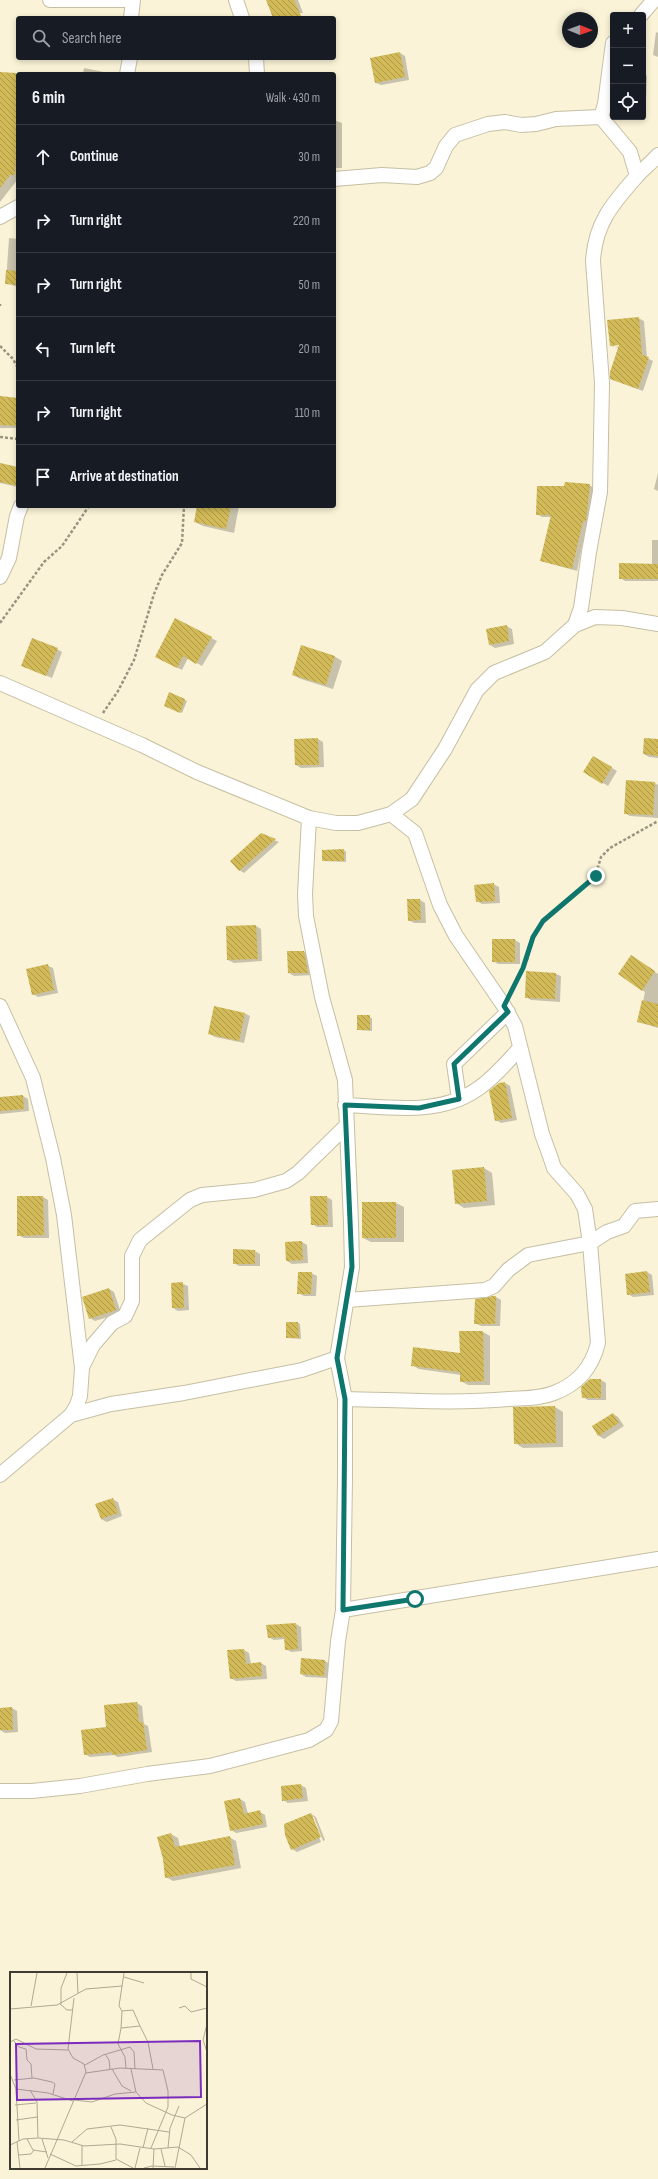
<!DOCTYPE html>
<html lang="en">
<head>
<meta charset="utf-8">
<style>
	:root { --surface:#171b24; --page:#242831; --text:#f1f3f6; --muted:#9ea1a6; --line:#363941 }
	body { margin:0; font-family:"Sofia Sans Condensed",sans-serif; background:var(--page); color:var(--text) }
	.controls { position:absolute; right:12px; top:12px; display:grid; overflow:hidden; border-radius:4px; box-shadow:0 2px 6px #0003 }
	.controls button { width:36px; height:36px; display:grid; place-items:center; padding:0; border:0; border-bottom:1px solid var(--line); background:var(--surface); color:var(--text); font:20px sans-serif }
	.compass { position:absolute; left:562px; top:12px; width:36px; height:36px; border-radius:50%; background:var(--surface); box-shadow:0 2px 6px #0003; rotate:91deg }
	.stop { position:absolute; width:12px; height:12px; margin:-9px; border:3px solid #0f766e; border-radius:50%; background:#fff }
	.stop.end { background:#0f766e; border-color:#fff; box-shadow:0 1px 4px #0008 }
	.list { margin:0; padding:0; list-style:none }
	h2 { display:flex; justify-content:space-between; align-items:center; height:52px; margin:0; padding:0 16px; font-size:17px }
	h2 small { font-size:13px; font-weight:400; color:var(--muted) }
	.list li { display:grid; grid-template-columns:26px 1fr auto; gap:12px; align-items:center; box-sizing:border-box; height:64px; padding:0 16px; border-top:1px solid var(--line) }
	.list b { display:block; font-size:15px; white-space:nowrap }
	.list em { font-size:13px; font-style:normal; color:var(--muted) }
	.icon { flex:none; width:22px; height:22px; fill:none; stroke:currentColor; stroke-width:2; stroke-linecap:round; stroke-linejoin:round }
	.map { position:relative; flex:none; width:658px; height:2179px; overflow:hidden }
	.search { position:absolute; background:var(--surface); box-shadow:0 2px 6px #0003; left:16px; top:16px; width:320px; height:44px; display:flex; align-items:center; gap:10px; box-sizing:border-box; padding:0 14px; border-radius:4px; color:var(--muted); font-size:15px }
	.panel { position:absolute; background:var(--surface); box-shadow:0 2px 6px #0003; left:16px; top:72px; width:320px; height:436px; border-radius:4px }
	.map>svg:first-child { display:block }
	.shadow { fill:#0003; fill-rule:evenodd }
	.building { fill:url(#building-back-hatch) }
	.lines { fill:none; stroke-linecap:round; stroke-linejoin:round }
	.minor-casing { stroke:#c5bfa4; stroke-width:16 }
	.path { stroke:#999481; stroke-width:2.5; stroke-dasharray:3 2; stroke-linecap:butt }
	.minor { stroke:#fff; stroke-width:14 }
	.route { stroke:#0f766e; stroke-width:5 }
	.inset-road { fill:none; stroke:#afa994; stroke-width:1 }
	.view { fill:#7b2cbf; fill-opacity:0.15; stroke:#7b2cbf; stroke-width:2 }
	.inset-edge { fill:none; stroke:#3e3b30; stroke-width:2 }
</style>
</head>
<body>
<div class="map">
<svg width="658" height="2179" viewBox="0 0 658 2179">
	<defs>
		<pattern id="building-back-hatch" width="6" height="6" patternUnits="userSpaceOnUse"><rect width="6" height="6" fill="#d1ba57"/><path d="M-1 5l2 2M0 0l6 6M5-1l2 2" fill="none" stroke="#ab9848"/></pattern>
	</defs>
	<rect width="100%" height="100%" fill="#faf3d7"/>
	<g class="shadow">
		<polygon points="267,0 298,0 303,13 277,14"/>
		<polygon points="656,32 658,33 658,57 653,55"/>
		<polygon points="400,53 405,56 409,80 381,85 376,83"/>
		<polygon points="84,68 109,73 110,74 83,74"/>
		<polygon points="0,73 18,75 18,179 0,202"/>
		<polygon points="643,73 647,76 646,99 643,99"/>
		<polygon points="334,120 342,123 342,168 334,168"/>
		<polygon points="9,238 18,239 18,287 6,283"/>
		<path d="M638 318 644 321 647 358 653 361 643 391 616 381 619 348 611 346ZM624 344V346L614 347V345Z"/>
		<polygon points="0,397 18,399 18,428 0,428"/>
		<polygon points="0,464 18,468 18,487 0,483"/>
		<polygon points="658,473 658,491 654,489"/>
		<polygon points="589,485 594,488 577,571 541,561 552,517 542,517 537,514"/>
		<polygon points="198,506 239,506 234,533 203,526 195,522"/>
		<polygon points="652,540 658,540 658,581 625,581 620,578 652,565"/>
		<polygon points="176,620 217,641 202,666 188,658 182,670 162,660"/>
		<polygon points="506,626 512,629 514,644 495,648 490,645"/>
		<polygon points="57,649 62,652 52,678 28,668"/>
		<polygon points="334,656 342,661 333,689 301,679 293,675"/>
		<polygon points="170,694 187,701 182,713 167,707"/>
		<polygon points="318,739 323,742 324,767 301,768 296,765 295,740"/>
		<polygon points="658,740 658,758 649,757 644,754"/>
		<polygon points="594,757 617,771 608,786 585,772"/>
		<polygon points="655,783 658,785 658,818 630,816 625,813"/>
		<polygon points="261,835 279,842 244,873 239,870"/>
		<polygon points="344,850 346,852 346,862 323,861"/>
		<polygon points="493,884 499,887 500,903 482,904 477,901"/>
		<polygon points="420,900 425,903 426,923 414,923 409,920"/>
		<polygon points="256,926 261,929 262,961 234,963 228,960 227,927"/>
		<polygon points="493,940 515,940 520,943 520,964 498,964 493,961"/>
		<polygon points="304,952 309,955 313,975 294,976 289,973"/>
		<polygon points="636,959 658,974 658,1028 639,1022 645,992 619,974"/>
		<polygon points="48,966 53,968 58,993 38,997 33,994"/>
		<polygon points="556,974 561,976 560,1002 531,1000 526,997"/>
		<polygon points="244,1013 250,1016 244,1043 215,1037 210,1034"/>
		<polygon points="358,1016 372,1018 372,1031 358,1030"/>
		<polygon points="505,1083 510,1086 517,1120 501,1123 496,1120"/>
		<polygon points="23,1096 28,1099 29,1111 0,1114 0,1098"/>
		<polygon points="484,1168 492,1173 495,1205 464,1208 456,1203 453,1171"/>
		<polygon points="43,1197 48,1200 49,1238 24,1238 18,1235"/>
		<polygon points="327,1197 332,1200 333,1227 317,1227 312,1224"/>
		<polygon points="396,1203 404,1207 404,1242 371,1242 363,1238"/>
		<polygon points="302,1242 307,1245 308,1263 292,1264 287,1261"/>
		<polygon points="234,1251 255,1251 260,1254 260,1266 239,1266 234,1263"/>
		<polygon points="647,1272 652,1275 654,1295 633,1297 628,1294 626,1274"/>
		<polygon points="311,1273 317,1276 316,1296 304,1296 298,1293"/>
		<polygon points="183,1284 188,1286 189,1310 178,1311 173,1308"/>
		<polygon points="109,1289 114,1292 121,1313 95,1321 90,1318"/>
		<polygon points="496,1297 501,1300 500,1326 481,1326 475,1323"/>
		<polygon points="298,1323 300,1324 301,1339 287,1338"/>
		<polygon points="483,1332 490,1336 490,1385 468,1385 461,1381 461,1375 419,1369 412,1365 461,1354"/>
		<polygon points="601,1380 606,1383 606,1400 588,1400 583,1397"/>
		<polygon points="555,1407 563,1412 563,1447 523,1448 515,1443"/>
		<polygon points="613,1414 618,1417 624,1426 604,1439 599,1436 593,1426"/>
		<polygon points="112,1499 118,1502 122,1516 107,1522 101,1519"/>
		<polygon points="296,1624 301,1627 302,1651 291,1652 286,1649 285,1639 274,1640 268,1637"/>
		<polygon points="244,1650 249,1653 251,1664 261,1663 266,1666 267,1679 236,1681 231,1678 228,1651"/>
		<polygon points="325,1661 330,1664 329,1678 306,1677 301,1674"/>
		<polygon points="137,1703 142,1706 144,1724 148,1726 152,1752 118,1757 114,1755 90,1757 85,1754 107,1728 105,1706"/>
		<polygon points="12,1708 17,1711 18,1732 5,1733 0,1730 0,1709"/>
		<polygon points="301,1785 306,1788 308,1801 288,1803 283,1800 282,1787"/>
		<polygon points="240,1799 245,1802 248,1814 260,1812 265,1815 267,1827 236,1833 231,1830 226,1802"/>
		<polygon points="311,1814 316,1817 325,1840 323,1841 314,1817 311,1817 321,1842 297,1852 292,1849"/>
		<polygon points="171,1834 178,1838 180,1847 229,1837 236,1841 241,1868 173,1881 166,1877"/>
	</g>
	<g class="building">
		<polygon points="266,0 294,0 302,18 273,18"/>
		<polygon points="400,52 405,77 375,83 370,58"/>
		<polygon points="0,72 16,73 17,146 15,175 10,175 0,188"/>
		<polygon points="6,270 18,271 18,285 5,284"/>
		<polygon points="639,317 642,355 649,357 638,389 610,379 610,372 619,345 610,346 607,320"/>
		<polygon points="0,396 18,398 18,426 0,425"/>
		<polygon points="0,463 18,467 18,486 0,482"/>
		<polygon points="565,482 590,484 586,521 583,521 572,569 540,561 551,515 536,515 537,486 564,486"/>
		<polygon points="197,506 231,506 226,529 194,522"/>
		<polygon points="619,563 658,564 658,579 619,579"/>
		<polygon points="175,618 212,637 196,664 183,656 177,668 155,657"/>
		<polygon points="507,625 509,641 489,645 486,629"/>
		<polygon points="32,638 58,648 46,676 21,666"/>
		<polygon points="301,645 335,656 326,685 292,675"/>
		<polygon points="169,692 185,699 180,713 164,706"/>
		<polygon points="318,738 319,765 295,765 294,739"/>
		<polygon points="644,738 658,739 658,756 643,754"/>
		<polygon points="593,756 612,767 602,784 583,772"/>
		<polygon points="626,780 655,782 653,815 624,814"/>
		<polygon points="261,833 276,839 239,871 230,861"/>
		<polygon points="344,849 344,861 322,861 322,850"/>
		<polygon points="494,883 495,901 476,902 474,885"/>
		<polygon points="407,899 420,899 421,920 408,921"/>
		<polygon points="256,925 258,959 227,960 226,926"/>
		<rect x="492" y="939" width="23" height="23"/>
		<polygon points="287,951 304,951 308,973 288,973"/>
		<polygon points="631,955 655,971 642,991 618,974"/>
		<polygon points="48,964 54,990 32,995 26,969"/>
		<polygon points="526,971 556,973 555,999 525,998"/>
		<polygon points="642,1000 658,1004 658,1027 637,1022"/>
		<polygon points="214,1006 245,1013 239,1041 208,1034"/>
		<rect x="357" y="1015" width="13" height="15"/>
		<polygon points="505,1082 512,1118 495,1121 489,1091 499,1083"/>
		<polygon points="23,1095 24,1109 0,1111 0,1097"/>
		<polygon points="484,1167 487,1201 455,1204 452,1170"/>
		<polygon points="17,1196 43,1196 44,1235 17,1236"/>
		<polygon points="310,1196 327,1196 328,1225 311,1225"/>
		<rect x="362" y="1202" width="34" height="36"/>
		<polygon points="302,1241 303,1260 286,1261 285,1242"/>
		<polygon points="233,1249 255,1250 255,1264 233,1264"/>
		<polygon points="647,1271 650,1292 627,1295 625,1274"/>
		<polygon points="298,1272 312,1272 311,1294 297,1294"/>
		<polygon points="183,1282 184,1308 172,1308 171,1283"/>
		<polygon points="109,1288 116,1310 89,1319 82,1297"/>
		<polygon points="493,1296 496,1296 495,1324 474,1324 475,1299"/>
		<polygon points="286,1322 298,1322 299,1338 286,1338"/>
		<polygon points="459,1331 483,1331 484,1381 460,1382 460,1372 411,1366 413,1347 460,1353"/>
		<polygon points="590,1379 601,1379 601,1398 582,1398 581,1387"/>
		<polygon points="555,1406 556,1443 514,1444 513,1407"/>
		<polygon points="613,1413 619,1423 598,1436 592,1426"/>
		<polygon points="113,1498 118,1513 101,1519 95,1504"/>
		<polygon points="296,1623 298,1649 285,1650 284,1637 268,1638 266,1625"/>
		<polygon points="244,1649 246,1664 261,1662 262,1676 230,1679 227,1650"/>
		<polygon points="301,1658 325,1660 324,1676 300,1674"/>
		<polygon points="137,1702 139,1722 143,1722 147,1750 112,1755 112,1752 84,1755 81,1730 106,1727 104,1705"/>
		<polygon points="12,1707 13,1730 0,1730 0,1708"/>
		<polygon points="301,1784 303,1798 282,1801 281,1786"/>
		<polygon points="240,1798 244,1814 260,1810 263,1824 230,1831 224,1801"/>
		<polygon points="311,1813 321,1837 291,1850 285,1835 284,1824"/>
		<polygon points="171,1833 175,1847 230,1836 235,1865 165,1878 163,1859 157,1837"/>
	</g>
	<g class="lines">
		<defs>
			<g id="minor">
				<polyline points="50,0 125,0"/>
				<polyline points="236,0 242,18"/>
				<polyline points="641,15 654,0"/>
				<polyline points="131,18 133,0"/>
				<polyline points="256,58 257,74"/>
				<polyline points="127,74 130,58"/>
				<polyline points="601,117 630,152 637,176"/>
				<polyline points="334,179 382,175 417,177 430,173 436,168 446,146 455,135 488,124 505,122 521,125 536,124 556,119 601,117 605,104 613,43"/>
				<polyline points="0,217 18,207"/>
				<polyline points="0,577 9,558 17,516 21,506"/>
				<path d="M575 625 581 608 589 552 600 492 602 383 593 261C595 224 612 204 636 177 643 169 651 163 658 155"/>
				<polyline points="0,683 142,745 197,772 309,818 336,823 358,823 391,814 412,799 445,749 477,690 494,673 545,652 575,625 595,617 622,618 658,624"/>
				<polyline points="0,1006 33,1078 53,1158 64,1215 82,1368 80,1396 77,1405 71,1415"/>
				<polyline points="459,1099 454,1064 508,1012"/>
				<path d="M345 1105C388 1107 438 1116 476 1090 493 1079 507 1062 520 1048"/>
				<polyline points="347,1300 485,1290 494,1286 508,1270 528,1255 590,1243 607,1232 624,1226 635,1211 658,1209"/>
				<polyline points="82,1367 93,1345 112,1323 125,1316 132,1301 132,1256 140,1240 190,1200 202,1195 254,1190 286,1181 298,1173 345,1127"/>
				<path d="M345 1399C399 1400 454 1404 509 1399 524 1398 539 1399 554 1393 578 1384 592 1368 598 1343L590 1243 585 1209 577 1194 554 1168 550 1156 542 1134 515 1026 504 1006 456 936 440 905 415 833 391 814"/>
				<polyline points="0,1475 71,1415 111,1404 184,1393 302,1370 337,1358"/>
				<polyline points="343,1610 658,1559"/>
				<polyline points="0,1791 32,1791 80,1786 147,1774 210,1766 309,1740 326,1730 331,1721 338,1641 343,1610 345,1479 345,1399 337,1358 352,1267 351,1223 345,1080 322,997 306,916 305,894 309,818"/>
			</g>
		</defs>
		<use href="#minor" class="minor-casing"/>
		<g class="path">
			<polyline points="0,304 0,306"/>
			<polyline points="0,346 13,359 18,368"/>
			<polyline points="0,437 18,439"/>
			<polyline points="0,623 44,562 62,546 89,506"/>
			<polyline points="103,713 118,691 134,660 154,594 162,575 182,543 184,506"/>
			<polyline points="512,992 527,960 533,937 543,921 595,877 601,857 610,848 658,821"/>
		</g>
		<use href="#minor" class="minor"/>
	</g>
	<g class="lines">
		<polyline class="route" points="415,1599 343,1610 345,1399 337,1358 352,1267 345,1105 419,1108 459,1099 454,1064 508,1012 504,1006 523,968 533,937 543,921 596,876"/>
	</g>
	<g transform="translate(10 1972)">
		<rect width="197" height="197" fill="#faf3d7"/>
		<path class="inset-road" d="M67 1 68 21M114 1 109 34 112 39 111 56 130 54 138 70 143 97M181 1V7L197 15M114 5 134 11M50 32 57 38H63M51 32V16L57 1M21 34 27 1M169 36 175 34 181 40 197 36M0 37 47 33 76 17 112 14M112 39 123 38 130 54M197 52 193 68 197 80M111 56 108 72 115 85 116 96M3 68 9 75 16 77 17 88 21 92 22 106M0 70 6 67 26 77 58 78M95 82 99 88 100 97M75 93 93 83 120 75 124 80 125 97M102 97 112 114 121 119M121 97 126 120 136 131 162 143 175 146M76 101 110 96 153 98 158 119V135L141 176M0 102 6 117 9 169M4 108 24 106 42 110 45 112 43 122M6 117 38 121 63 129M20 118 27 130 28 166M64 128 82 130 105 122 126 120M5 133 26 131M6 148 27 145M101 155 106 167V187L123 196M17 167 23 178 37 180M32 167 38 186M7 170 10 196M62 170 77 157 110 153 159 160M0 173 13 167 28 166 54 168 74 174 110 172 144 177 168 175 181 183 190 196M72 173V194M133 176 138 156M158 176 160 156 169 134M151 177 155 194M40 182 66 194 90 192 106 188M9 183 21 182 24 178M35 196 76 100 74 92 63 86 58 77 64 26M125 196 130 176M134 196 142 194 164 195M143 196 144 177M165 196 175 146 197 132"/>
		<path class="view" d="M190 69 191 125 7 128 6 72Z"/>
		<rect width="197" height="197" class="inset-edge"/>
	</g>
</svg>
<div class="controls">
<button>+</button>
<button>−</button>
<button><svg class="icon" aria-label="locate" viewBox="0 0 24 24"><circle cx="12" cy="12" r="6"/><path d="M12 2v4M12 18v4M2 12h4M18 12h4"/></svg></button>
</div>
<svg class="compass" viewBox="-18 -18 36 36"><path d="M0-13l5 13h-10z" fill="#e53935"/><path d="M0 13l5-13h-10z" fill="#9ea1a6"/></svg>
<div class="stop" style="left:415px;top:1599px"></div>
<div class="stop end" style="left:596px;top:876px"></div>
<div class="search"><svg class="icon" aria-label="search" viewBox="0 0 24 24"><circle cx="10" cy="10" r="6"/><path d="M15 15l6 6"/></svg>Search here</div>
<section class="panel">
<h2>6 min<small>Walk · 430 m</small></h2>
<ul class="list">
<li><svg class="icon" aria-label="ahead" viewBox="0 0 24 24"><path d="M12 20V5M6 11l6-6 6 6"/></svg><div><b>Continue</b></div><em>30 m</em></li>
<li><svg class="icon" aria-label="right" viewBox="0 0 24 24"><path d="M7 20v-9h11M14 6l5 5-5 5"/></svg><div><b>Turn right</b></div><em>220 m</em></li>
<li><svg class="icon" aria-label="right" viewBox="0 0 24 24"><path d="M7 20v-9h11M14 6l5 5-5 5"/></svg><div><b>Turn right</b></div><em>50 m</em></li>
<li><svg class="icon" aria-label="left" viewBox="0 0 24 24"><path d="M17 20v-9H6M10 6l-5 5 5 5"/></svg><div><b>Turn left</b></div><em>20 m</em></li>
<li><svg class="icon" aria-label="right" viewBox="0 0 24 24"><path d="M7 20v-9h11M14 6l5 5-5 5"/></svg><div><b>Turn right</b></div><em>110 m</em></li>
<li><svg class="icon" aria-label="arrive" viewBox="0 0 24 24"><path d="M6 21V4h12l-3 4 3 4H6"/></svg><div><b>Arrive at destination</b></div></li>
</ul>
</section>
</div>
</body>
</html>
